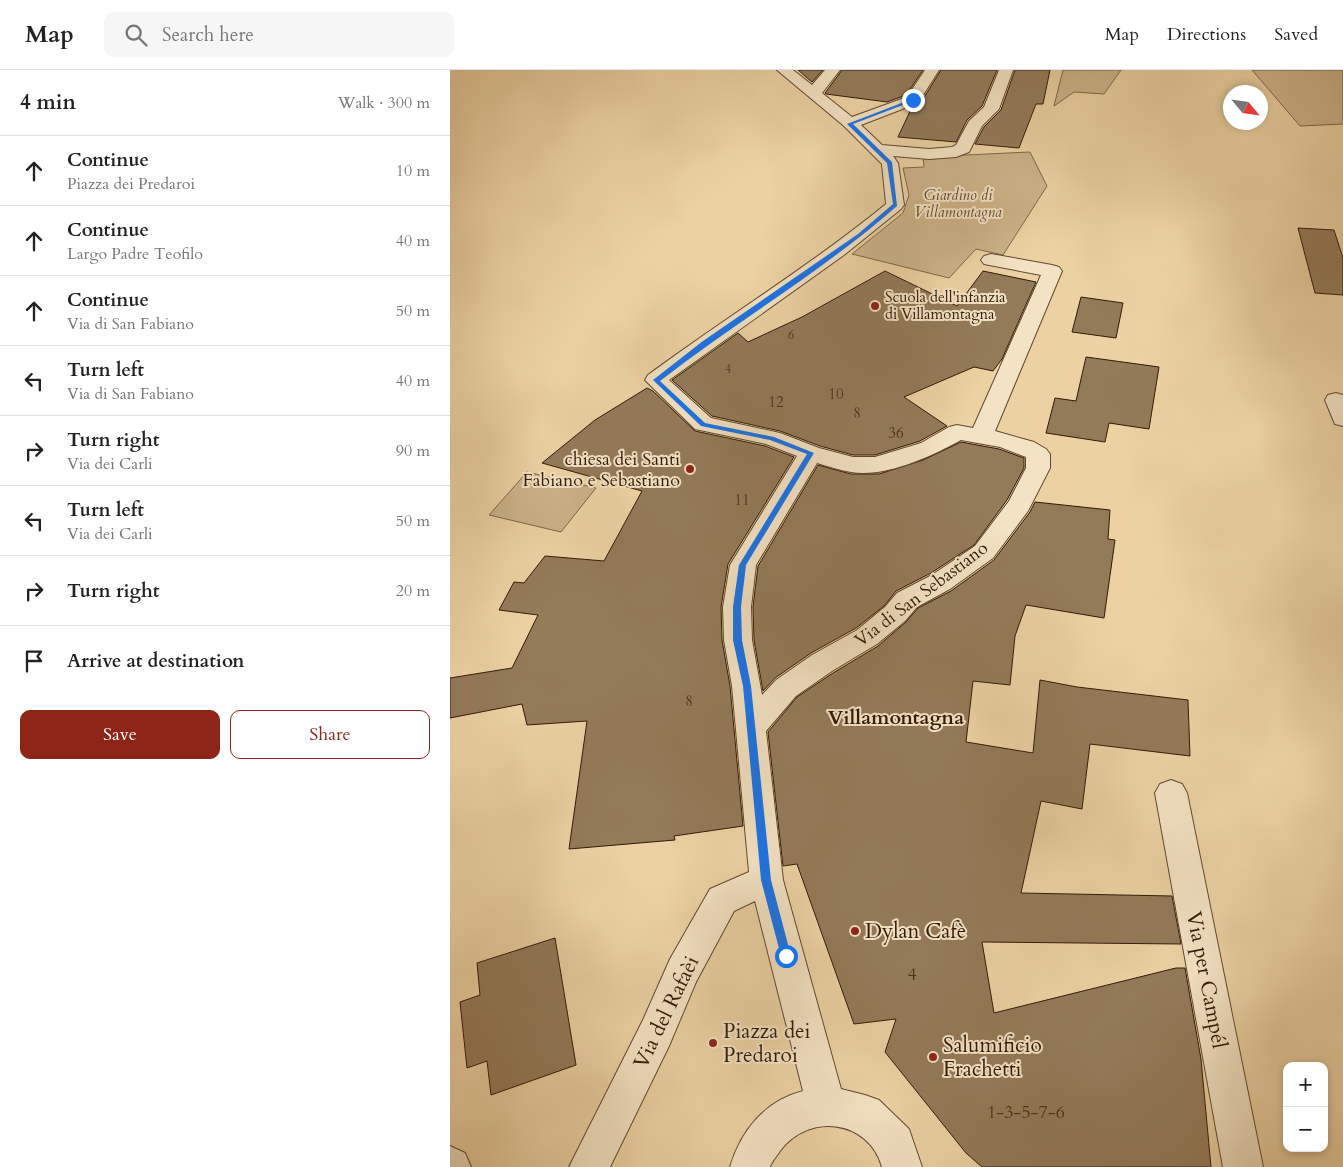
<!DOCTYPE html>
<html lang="en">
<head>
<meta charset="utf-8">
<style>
	:root { --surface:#fff; --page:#f6f6f6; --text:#222; --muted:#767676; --line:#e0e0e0; --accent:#8f2418 }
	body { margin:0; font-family:Cardo,serif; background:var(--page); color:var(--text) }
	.controls { position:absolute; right:15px; bottom:15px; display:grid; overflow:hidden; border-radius:10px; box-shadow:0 2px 8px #0003 }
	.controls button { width:45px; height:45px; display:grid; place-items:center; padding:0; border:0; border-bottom:1px solid var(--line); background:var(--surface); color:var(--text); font:25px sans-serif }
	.compass { position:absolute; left:773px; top:15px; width:45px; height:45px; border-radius:50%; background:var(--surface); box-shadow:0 2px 8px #0003; rotate:119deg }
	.stop { position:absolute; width:15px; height:15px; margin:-11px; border:4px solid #1a73e8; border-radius:50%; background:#fff }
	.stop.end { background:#1a73e8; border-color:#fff; box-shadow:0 1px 5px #0008 }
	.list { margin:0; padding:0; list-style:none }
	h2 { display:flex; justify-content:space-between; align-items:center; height:65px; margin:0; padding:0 20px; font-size:21px }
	h2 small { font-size:16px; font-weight:400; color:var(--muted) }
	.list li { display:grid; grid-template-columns:32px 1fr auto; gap:15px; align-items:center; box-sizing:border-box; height:70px; padding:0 20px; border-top:1px solid var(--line) }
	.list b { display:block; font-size:19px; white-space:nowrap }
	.list p { margin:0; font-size:16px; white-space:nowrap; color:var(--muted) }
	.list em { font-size:16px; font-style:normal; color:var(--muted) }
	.actions { display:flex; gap:10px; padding:15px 20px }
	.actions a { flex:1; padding:11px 0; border:1px solid var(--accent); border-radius:10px; text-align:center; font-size:18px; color:var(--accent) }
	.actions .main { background:var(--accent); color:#fff }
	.icon { flex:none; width:28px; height:28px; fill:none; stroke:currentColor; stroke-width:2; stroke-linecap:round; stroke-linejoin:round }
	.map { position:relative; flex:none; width:893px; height:1097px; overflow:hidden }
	header { display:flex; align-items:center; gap:30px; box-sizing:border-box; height:70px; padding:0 25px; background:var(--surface); border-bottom:1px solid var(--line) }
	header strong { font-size:24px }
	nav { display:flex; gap:28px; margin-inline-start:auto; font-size:18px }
	.search { width:350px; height:45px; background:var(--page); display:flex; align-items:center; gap:12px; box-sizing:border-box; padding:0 18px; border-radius:10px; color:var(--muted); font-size:19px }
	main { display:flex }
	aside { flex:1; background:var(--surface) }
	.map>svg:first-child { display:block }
	.green { fill:#ccb389; stroke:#7f6648 }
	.building { fill:#937a59; stroke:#321a08 }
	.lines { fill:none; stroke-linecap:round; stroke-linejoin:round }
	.minor-casing { stroke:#60482f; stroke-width:2 }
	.minor { fill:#f3e2c3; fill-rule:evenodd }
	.route { fill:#1a73e8 }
	.poi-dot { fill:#8f2418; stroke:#f3e2c3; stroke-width:2 }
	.labels { text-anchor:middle; stroke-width:4; stroke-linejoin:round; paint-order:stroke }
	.far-number-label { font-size:12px; fill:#4a321c }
	.far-park-label { font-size:15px; font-style:italic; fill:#60482f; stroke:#f3e2c3 }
	.far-poi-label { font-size:15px; fill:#321a08; stroke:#f3e2c3; text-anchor:start }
	.number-label { font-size:15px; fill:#4a321c }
	.poi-label { font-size:18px; fill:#321a08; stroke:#f3e2c3; text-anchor:end }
	.street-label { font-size:18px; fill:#321a08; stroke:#f3e2c3 }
	.near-number-label { font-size:18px; fill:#4a321c }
	.quarter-label { font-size:20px; font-weight:bold; fill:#321a08; stroke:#f3e2c3 }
	.near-poi-label { font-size:21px; fill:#321a08; stroke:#f3e2c3; text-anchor:start }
	.near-street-label { font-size:21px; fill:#321a08; stroke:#f3e2c3 }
</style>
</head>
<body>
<header>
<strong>Map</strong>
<div class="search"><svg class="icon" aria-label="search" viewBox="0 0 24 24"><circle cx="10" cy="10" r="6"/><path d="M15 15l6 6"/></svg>Search here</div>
<nav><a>Map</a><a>Directions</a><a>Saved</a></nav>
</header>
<main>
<aside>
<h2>4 min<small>Walk · 300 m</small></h2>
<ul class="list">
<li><svg class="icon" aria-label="ahead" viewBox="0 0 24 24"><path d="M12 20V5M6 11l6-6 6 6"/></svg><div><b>Continue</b><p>Piazza dei Predaroi</p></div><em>10 m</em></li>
<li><svg class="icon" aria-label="ahead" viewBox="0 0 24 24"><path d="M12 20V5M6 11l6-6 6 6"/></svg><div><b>Continue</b><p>Largo Padre Teofilo</p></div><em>40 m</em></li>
<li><svg class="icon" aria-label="ahead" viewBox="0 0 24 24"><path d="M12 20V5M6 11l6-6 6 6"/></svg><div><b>Continue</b><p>Via di San Fabiano</p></div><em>50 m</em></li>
<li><svg class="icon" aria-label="left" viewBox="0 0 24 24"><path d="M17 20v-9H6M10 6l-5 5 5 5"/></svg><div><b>Turn left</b><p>Via di San Fabiano</p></div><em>40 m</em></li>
<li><svg class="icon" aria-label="right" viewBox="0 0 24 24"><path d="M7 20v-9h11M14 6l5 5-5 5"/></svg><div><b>Turn right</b><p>Via dei Carli</p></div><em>90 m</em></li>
<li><svg class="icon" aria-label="left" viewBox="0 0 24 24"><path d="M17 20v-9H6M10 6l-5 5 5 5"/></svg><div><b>Turn left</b><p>Via dei Carli</p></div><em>50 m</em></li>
<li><svg class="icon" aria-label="right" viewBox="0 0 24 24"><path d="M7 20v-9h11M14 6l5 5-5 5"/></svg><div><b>Turn right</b></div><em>20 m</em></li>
<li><svg class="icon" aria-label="arrive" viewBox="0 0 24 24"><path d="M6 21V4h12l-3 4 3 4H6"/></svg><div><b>Arrive at destination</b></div></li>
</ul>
<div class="actions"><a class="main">Save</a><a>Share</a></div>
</aside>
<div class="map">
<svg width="893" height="1097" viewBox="0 0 893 1097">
	<rect width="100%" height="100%" fill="#ecd2a3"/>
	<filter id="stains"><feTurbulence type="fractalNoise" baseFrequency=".004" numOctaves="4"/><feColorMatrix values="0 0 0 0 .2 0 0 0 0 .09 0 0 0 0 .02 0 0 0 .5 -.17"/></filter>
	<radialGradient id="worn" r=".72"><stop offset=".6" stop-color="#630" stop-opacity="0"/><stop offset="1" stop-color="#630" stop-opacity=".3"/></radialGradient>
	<g class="green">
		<polygon points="613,0 671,0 654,24 624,22 604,36"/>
		<polygon points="802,0 893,0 893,54 850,56"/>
		<polygon points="580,82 597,116 553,185 526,179 499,208 402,184 453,143 459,125 453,98 474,97 473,87"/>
		<polygon points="77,402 146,418 111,462 39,445"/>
	</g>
	<g class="building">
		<polygon points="348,0 373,0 362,12"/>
		<polygon points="392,0 473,0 456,25 437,32 376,24 375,23"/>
		<polygon points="491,0 547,0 532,36 517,50 506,72 448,67 462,37 470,34"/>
		<polygon points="565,0 600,0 593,34 586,34 569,78 525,74 534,57 551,40"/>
		<polygon points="848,158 884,160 893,188 893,225 865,223"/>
		<polygon points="435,201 507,236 533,201 586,212 552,289 543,301 524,297 454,327 497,356 470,371 425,385 403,385 370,376 330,361 262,346 222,310 288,263 298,272 352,247"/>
		<polygon points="631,227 673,233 666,268 622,262"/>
		<polygon points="636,287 709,297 699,359 659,353 655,372 596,363 605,328 626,331"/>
		<polygon points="197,318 203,321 245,361 315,376 344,387 278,494 271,537 272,570 280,616 293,756 224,766 225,770 119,779 137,651 77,655 72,634 0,648 0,608 62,598 88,545 49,540 64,512 74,513 95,486 154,491 192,421 92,393 145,350"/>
		<polygon points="511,372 549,379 574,388 574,398 557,430 524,475 481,503 446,521 434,536 406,558 361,583 325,608 313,621 304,570 303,537 308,496 368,395 401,404 429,404 473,390"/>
		<polygon points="585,432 660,440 658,469 665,470 654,548 576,535 565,566 560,615 523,611 516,672 583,683 590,610 627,617 738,630 740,686 640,674 632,739 591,731 571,823 722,826 731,874 532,872 544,943 726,898 735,898 751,989 761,1097 532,1097 516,1083 435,982 446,949 404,954 347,794 333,796 318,662 347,627 383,603 428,576 456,552 468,538 501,521 544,490 580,442"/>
		<polygon points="105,868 126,995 41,1025 37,991 17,998 10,932 30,925 27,893"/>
	</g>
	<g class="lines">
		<defs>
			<g id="minor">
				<path d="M327 0H343L362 15 375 0H390L372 23 402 47 457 27 475 0H489L468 33 411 55 432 75 479 79 502 77 506 75 519 51 534 37 549 0H563L549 39 532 56 519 82 506 87 479 89 443 86 448 93 454 135 451 139 394 185 219 310 261 348 330 363 369 378 403 387H425L471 373 499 357 507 355 523 358 591 205 534 194 531 190 534 186 541 184 602 195 609 197 612 201 545 361 584 372 596 379 600 384V398L578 441 543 488 500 519 467 537 455 551 427 574 382 601 346 626 316 661 333 810 391 1019 415 1025 429 1030 459 1059 472 1097H432C419 1050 359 1042 330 1081 327 1086 322 1091 320 1097H280C291 1060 315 1031 353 1021L305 831 284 841 246 912 219 976 160 1097H119L193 950 220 889 260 819 299 802 282 616 274 570 273 537 280 495 347 386 316 374 245 359 195 310 198 305C277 247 360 196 436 134L432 94 394 56ZM511 370 550 377 576 387V398L559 431 525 476 482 505 447 523 435 537 407 560 362 585 326 610 312 625 302 570 301 537 306 495 367 393C378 396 389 400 401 402 435 408 482 386 511 370Z"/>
				<polygon points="886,323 893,325 893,356 885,354 875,330 878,325"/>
				<polygon points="721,710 732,714 737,723 813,1097 773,1097 705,723 710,714"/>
				<polygon points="0,1076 15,1083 21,1097 0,1097"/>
			</g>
		</defs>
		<use href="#minor" class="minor-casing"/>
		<use href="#minor" class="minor"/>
	</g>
	<path class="route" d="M462 29 466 30 403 54 442 92 447 136C373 201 287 251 210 311L255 353 324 367 364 383 296 495 291 537 292 570 301 616 321 810 341 886 336 891 331 886 311 810 293 616 283 570V537L289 495 357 384 320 370 251 356 203 310 253 271 408 164 443 134 437 93 397 54Z"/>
	<g class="poi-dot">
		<circle cx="425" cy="236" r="5"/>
		<circle cx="240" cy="399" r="5"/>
		<circle cx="405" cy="861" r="5"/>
		<circle cx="263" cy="973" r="5"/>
		<circle cx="483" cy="987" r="5"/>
	</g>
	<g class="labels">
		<g class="far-number-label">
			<text x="341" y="269">6</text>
			<text x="278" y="303">4</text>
		</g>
		<g class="far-park-label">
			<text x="508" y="130">Giardino di<tspan x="508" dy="17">Villamontagna</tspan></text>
		</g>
		<g class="far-poi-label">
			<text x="435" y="232">Scuola dell'infanzia<tspan x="435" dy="17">di Villamontagna</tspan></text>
		</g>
		<g class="number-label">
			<text x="386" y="329">10</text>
			<text x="326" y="337">12</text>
			<text x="407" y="348">8</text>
			<text x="446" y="368">36</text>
			<text x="292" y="435">11</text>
			<text x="239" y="636">8</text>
		</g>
		<g class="poi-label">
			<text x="230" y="395">chiesa dei Santi<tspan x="230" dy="21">Fabiano e Sebastiano</tspan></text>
		</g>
		<g class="street-label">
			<text transform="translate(471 524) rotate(-37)" y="6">Via di San Sebastiano</text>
		</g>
		<g class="near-number-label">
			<text x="462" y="910">4</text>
			<text x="576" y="1048">1-3-5-7-6</text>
		</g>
		<g class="quarter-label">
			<text x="446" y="654">Villamontagna</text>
		</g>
		<g class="near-poi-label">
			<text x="415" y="868">Dylan Cafè</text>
			<text x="273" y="968">Piazza dei<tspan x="273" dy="24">Predaroi</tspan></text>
			<text x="493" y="982">Salumificio<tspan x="493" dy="24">Frachetti</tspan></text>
		</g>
		<g class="near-street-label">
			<text transform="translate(757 910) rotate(79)" y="7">Via per Campél</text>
			<text transform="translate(216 942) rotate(-64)" y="7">Via del Rafaèi</text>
		</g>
	</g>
	<rect width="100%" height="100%" filter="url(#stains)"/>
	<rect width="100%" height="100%" fill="url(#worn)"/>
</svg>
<div class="controls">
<button>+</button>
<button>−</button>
</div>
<svg class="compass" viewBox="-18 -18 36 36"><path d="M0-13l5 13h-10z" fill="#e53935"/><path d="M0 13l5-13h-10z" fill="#767676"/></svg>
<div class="stop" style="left:336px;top:886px"></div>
<div class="stop end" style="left:463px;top:30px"></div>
</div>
</main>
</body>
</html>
